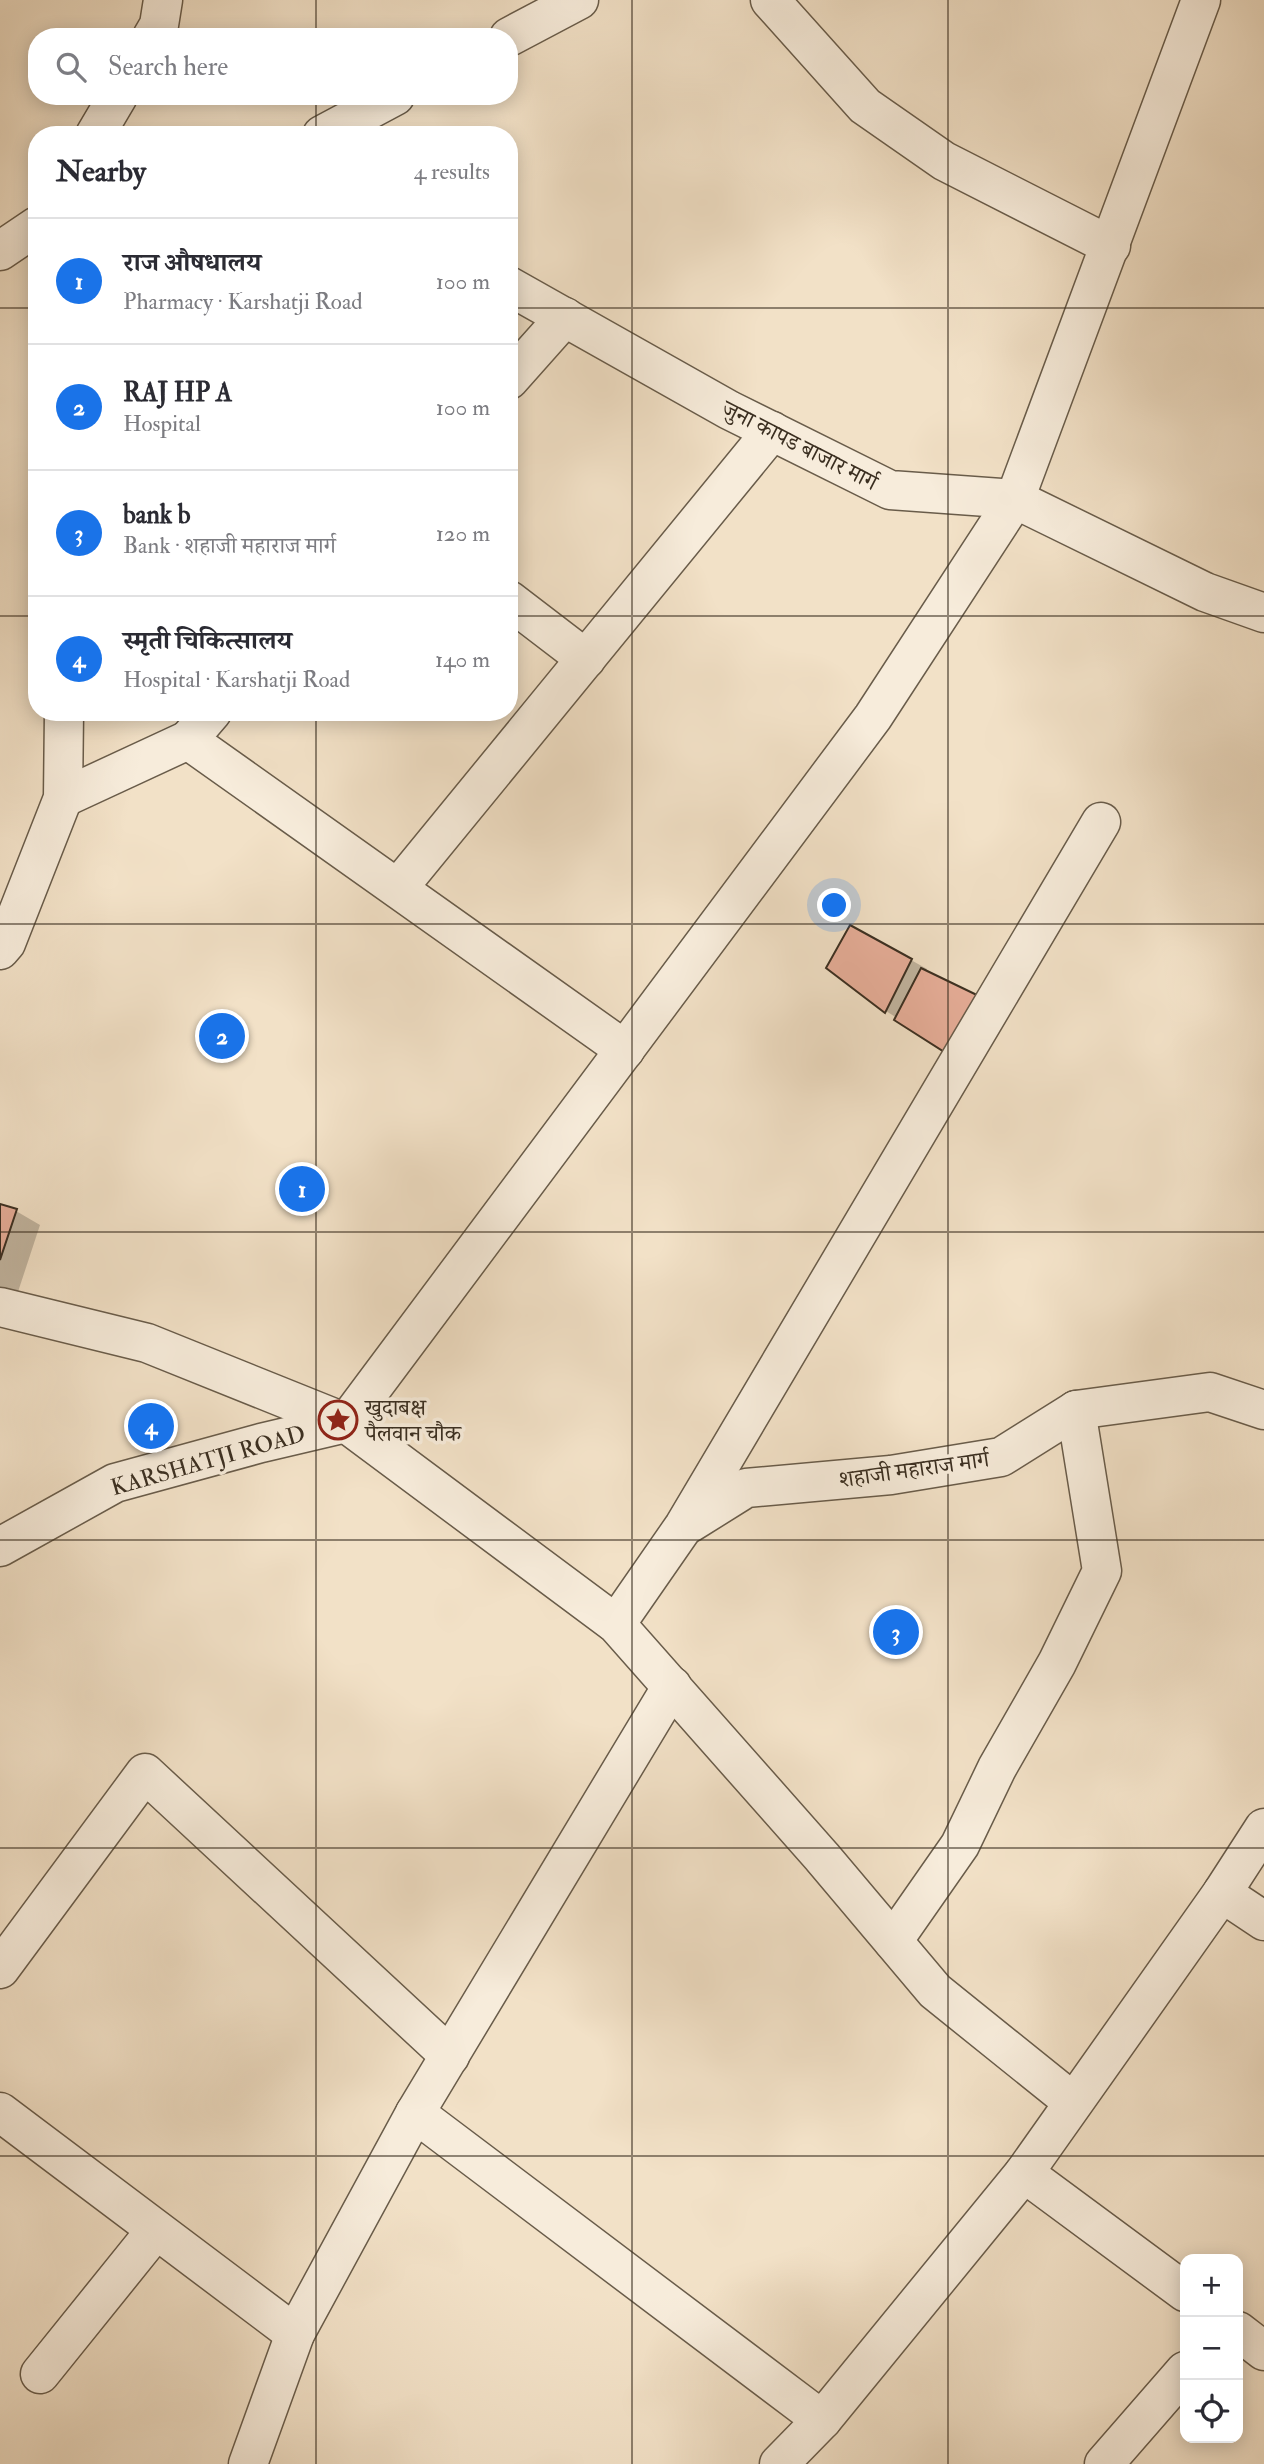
<!DOCTYPE html>
<html lang="en">
<head>
<meta charset="utf-8">
<style>
	:root { --surface:#fff; --page:#f7f7f7; --text:#2b2b33; --muted:#7c7c81; --line:#e1e1e2; --accent:#1a73e8 }
	body { margin:0; font-family:"IM FELL Double Pica","Noto Serif Devanagari",serif; background:var(--page); color:var(--text) }
	.controls { position:absolute; right:21px; bottom:21px; display:grid; overflow:hidden; border-radius:14px; box-shadow:0 4px 18px #0003 }
	.controls button { width:63px; height:63px; display:grid; place-items:center; padding:0; border:0; border-bottom:2px solid var(--line); background:var(--surface); color:var(--text); font:35px sans-serif }
	.you { position:absolute; left:835px; top:906px; width:24px; height:24px; margin:-18px; border:5px solid #fff; border-radius:50%; background:#1a73e8; box-shadow:0 0 0 10px #1a73e833 }
	.badge { display:grid; place-items:center; width:46px; height:46px; border-radius:50%; background:var(--accent); color:#fff; font-size:23px; font-weight:700 }
	.pin { position:absolute; translate:-50% -50%; border:4px solid #fff; box-shadow:0 2px 7px #0006 }
	.list { margin:0; padding:0; list-style:none }
	h2 { display:flex; justify-content:space-between; align-items:center; height:91px; margin:0; padding:0 28px; font-size:30px }
	h2 small { font-size:23px; font-weight:400; color:var(--muted) }
	.list li { display:grid; grid-template-columns:46px 1fr auto; gap:21px; align-items:center; box-sizing:border-box; height:126px; padding:0 28px; border-top:2px solid var(--line) }
	.list b { display:block; font-size:26px; white-space:nowrap }
	.list p { margin:0; font-size:23px; white-space:nowrap; color:var(--muted) }
	.list em { font-size:23px; font-style:normal; color:var(--muted) }
	.icon { flex:none; width:38px; height:38px; fill:none; stroke:currentColor; stroke-width:2; stroke-linecap:round; stroke-linejoin:round }
	.map { position:relative; flex:none; width:1264px; height:2464px; overflow:hidden }
	.search { position:absolute; background:var(--surface); box-shadow:0 4px 18px #0003; left:28px; top:28px; width:490px; height:77px; display:flex; align-items:center; gap:18px; box-sizing:border-box; padding:0 24px; border-radius:28px; color:var(--muted); font-size:26px }
	.panel { position:absolute; background:var(--surface); box-shadow:0 4px 18px #0003; left:28px; top:126px; width:490px; height:595px; border-radius:28px }
	.map>svg:first-child { display:block }
	.shadow { fill:#0003 }
	.building { fill:#e7ae99; stroke:#3b2f21; stroke-width:2 }
	.lines { fill:none; stroke-linecap:round; stroke-linejoin:round }
	.minor-casing { stroke:#695c4a; stroke-width:41 }
	.minor { stroke:#f7ecdb; stroke-width:38 }
	.grid { fill:none; stroke:#3b2f21; stroke-width:2; stroke-opacity:0.55 }
	.labels { text-anchor:middle; stroke-width:7; stroke-linejoin:round; paint-order:stroke }
	.street-label { font-size:23px; fill:#3b2f21; stroke:#f7ecdb }
	.poi-label { font-size:23px; fill:#3b2f21; stroke:#f7ecdb; text-anchor:start }
</style>
</head>
<body>
<div class="map">
<svg width="1264" height="2464" viewBox="0 0 1264 2464">
	<rect width="100%" height="100%" fill="#f2e1c7"/>
	<filter id="stains"><feTurbulence type="fractalNoise" baseFrequency=".00286" numOctaves="4"/><feColorMatrix values="0 0 0 0 .2 0 0 0 0 .09 0 0 0 0 .02 0 0 0 .5 -.17"/></filter>
	<radialGradient id="worn" r=".72"><stop offset=".6" stop-color="#630" stop-opacity="0"/><stop offset="1" stop-color="#630" stop-opacity=".3"/></radialGradient>
	<g class="shadow">
		<polygon points="911,960 927,969 897,1018 886,1011"/>
		<polygon points="0,1205 16,1211 40,1225 13,1307 0,1303"/>
	</g>
	<g class="building">
		<polygon points="850,925 912,959 885,1013 826,968"/>
		<polygon points="921,968 981,997 946,1053 894,1020"/>
		<polygon points="0,1204 17,1209 0,1260"/>
	</g>
	<g class="lines">
		<defs>
			<g id="minor">
				<polyline points="770,0 865,106 944,161 1111,246"/>
				<polyline points="152,37 159,25 163,0"/>
				<polyline points="509,37 579,0"/>
				<polyline points="95,135 118,96"/>
				<polyline points="322,135 395,96"/>
				<polyline points="0,251 37,226"/>
				<polyline points="509,286 729,410 890,490 1015,499 1205,592 1264,613"/>
				<polyline points="509,380 565,317"/>
				<polyline points="509,600 586,659"/>
				<polyline points="212,712 188,740 625,1050"/>
				<polyline points="63,798 188,740"/>
				<polyline points="398,888 772,431"/>
				<polyline points="0,950 6,943 63,798 64,712"/>
				<polyline points="0,1307 147,1343 346,1423 616,1624 822,1857 935,1991 1073,2102"/>
				<polyline points="346,1423 873,717 1015,499 1201,0"/>
				<polyline points="690,1523 746,1488 891,1475 1001,1457 1076,1410 1210,1392 1264,1410"/>
				<polyline points="0,1547 115,1483 261,1443 346,1423"/>
				<polyline points="616,1624 684,1526 1101,822"/>
				<polyline points="1222,1893 1264,1921"/>
				<polyline points="893,1941 960,1845 997,1768 1057,1663 1102,1571 1076,1410"/>
				<polyline points="0,1969 145,1773 450,2056"/>
				<polyline points="0,2112 295,2334"/>
				<polyline points="415,2113 822,2420"/>
				<polyline points="1024,2173 1185,2292"/>
				<polyline points="1238,2331 1264,2351"/>
				<polyline points="40,2374 156,2230"/>
				<polyline points="248,2464 295,2334 415,2113 672,1686"/>
				<polyline points="779,2464 822,2420 1024,2173 1222,1893 1264,1828"/>
				<polyline points="1104,2464 1185,2371"/>
			</g>
		</defs>
		<use href="#minor" class="minor-casing"/>
		<use href="#minor" class="minor"/>
	</g>
	<path class="grid" d="M316 0V37M632 0V2464M948 0V2464M316 96V135M0 308H37M509 308H1264M0 616H37M509 616H1264M316 712V2464M0 924H1264M0 1232H1264M0 1540H1264M0 1848H1264M0 2156H1264"/>
	<defs>
		<symbol id="sight-ring" viewBox="-11 -11 22 22"><circle r="9.5" fill="#f7ecdb" stroke="#8f2418" stroke-width="1.5"/><path d="M0-6L1.8-2.2L6-1.7L2.9 1.2L3.7 5.4L0 3.3L-3.7 5.4L-2.9 1.2L-6-1.7L-1.8-2.2Z" fill="#8f2418"/></symbol>
	</defs>
	<g fill-rule="evenodd">
		<use href="#sight-ring" x="316" y="1398" width="44" height="44"/>
	</g>
	<g class="labels">
		<g class="street-label">
			<text transform="translate(800 445) rotate(27)" y="8">जुना कापड बाजार मार्ग</text>
			<text transform="translate(208 1460) rotate(-16)" y="8">KARSHATJI ROAD</text>
			<text transform="translate(914 1469) rotate(-8)" y="8">शहाजी महाराज मार्ग</text>
		</g>
		<g class="poi-label">
			<text x="365" y="1415">खुदाबक्ष<tspan x="365" dy="26">पैलवान चौक</tspan></text>
		</g>
	</g>
	<rect width="100%" height="100%" filter="url(#stains)"/>
	<rect width="100%" height="100%" fill="url(#worn)"/>
</svg>
<div class="controls">
<button>+</button>
<button>−</button>
<button><svg class="icon" aria-label="locate" viewBox="0 0 24 24"><circle cx="12" cy="12" r="6"/><path d="M12 2v4M12 18v4M2 12h4M18 12h4"/></svg></button>
</div>
<div class="you"></div>
<div class="pin badge" style="left:302px;top:1189px">1</div>
<div class="pin badge" style="left:222px;top:1036px">2</div>
<div class="pin badge" style="left:896px;top:1632px">3</div>
<div class="pin badge" style="left:151px;top:1426px">4</div>
<div class="search"><svg class="icon" aria-label="search" viewBox="0 0 24 24"><circle cx="10" cy="10" r="6"/><path d="M15 15l6 6"/></svg>Search here</div>
<section class="panel">
<h2>Nearby<small>4 results</small></h2>
<ul class="list">
<li><span class="badge">1</span><div><b>राज औषधालय</b><p>Pharmacy · Karshatji Road</p></div><em>100 m</em></li>
<li><span class="badge">2</span><div><b>RAJ HP A</b><p>Hospital</p></div><em>100 m</em></li>
<li><span class="badge">3</span><div><b>bank b</b><p>Bank · शहाजी महाराज मार्ग</p></div><em>120 m</em></li>
<li><span class="badge">4</span><div><b>स्मृती चिकित्सालय</b><p>Hospital · Karshatji Road</p></div><em>140 m</em></li>
</ul>
</section>
</div>
</body>
</html>
